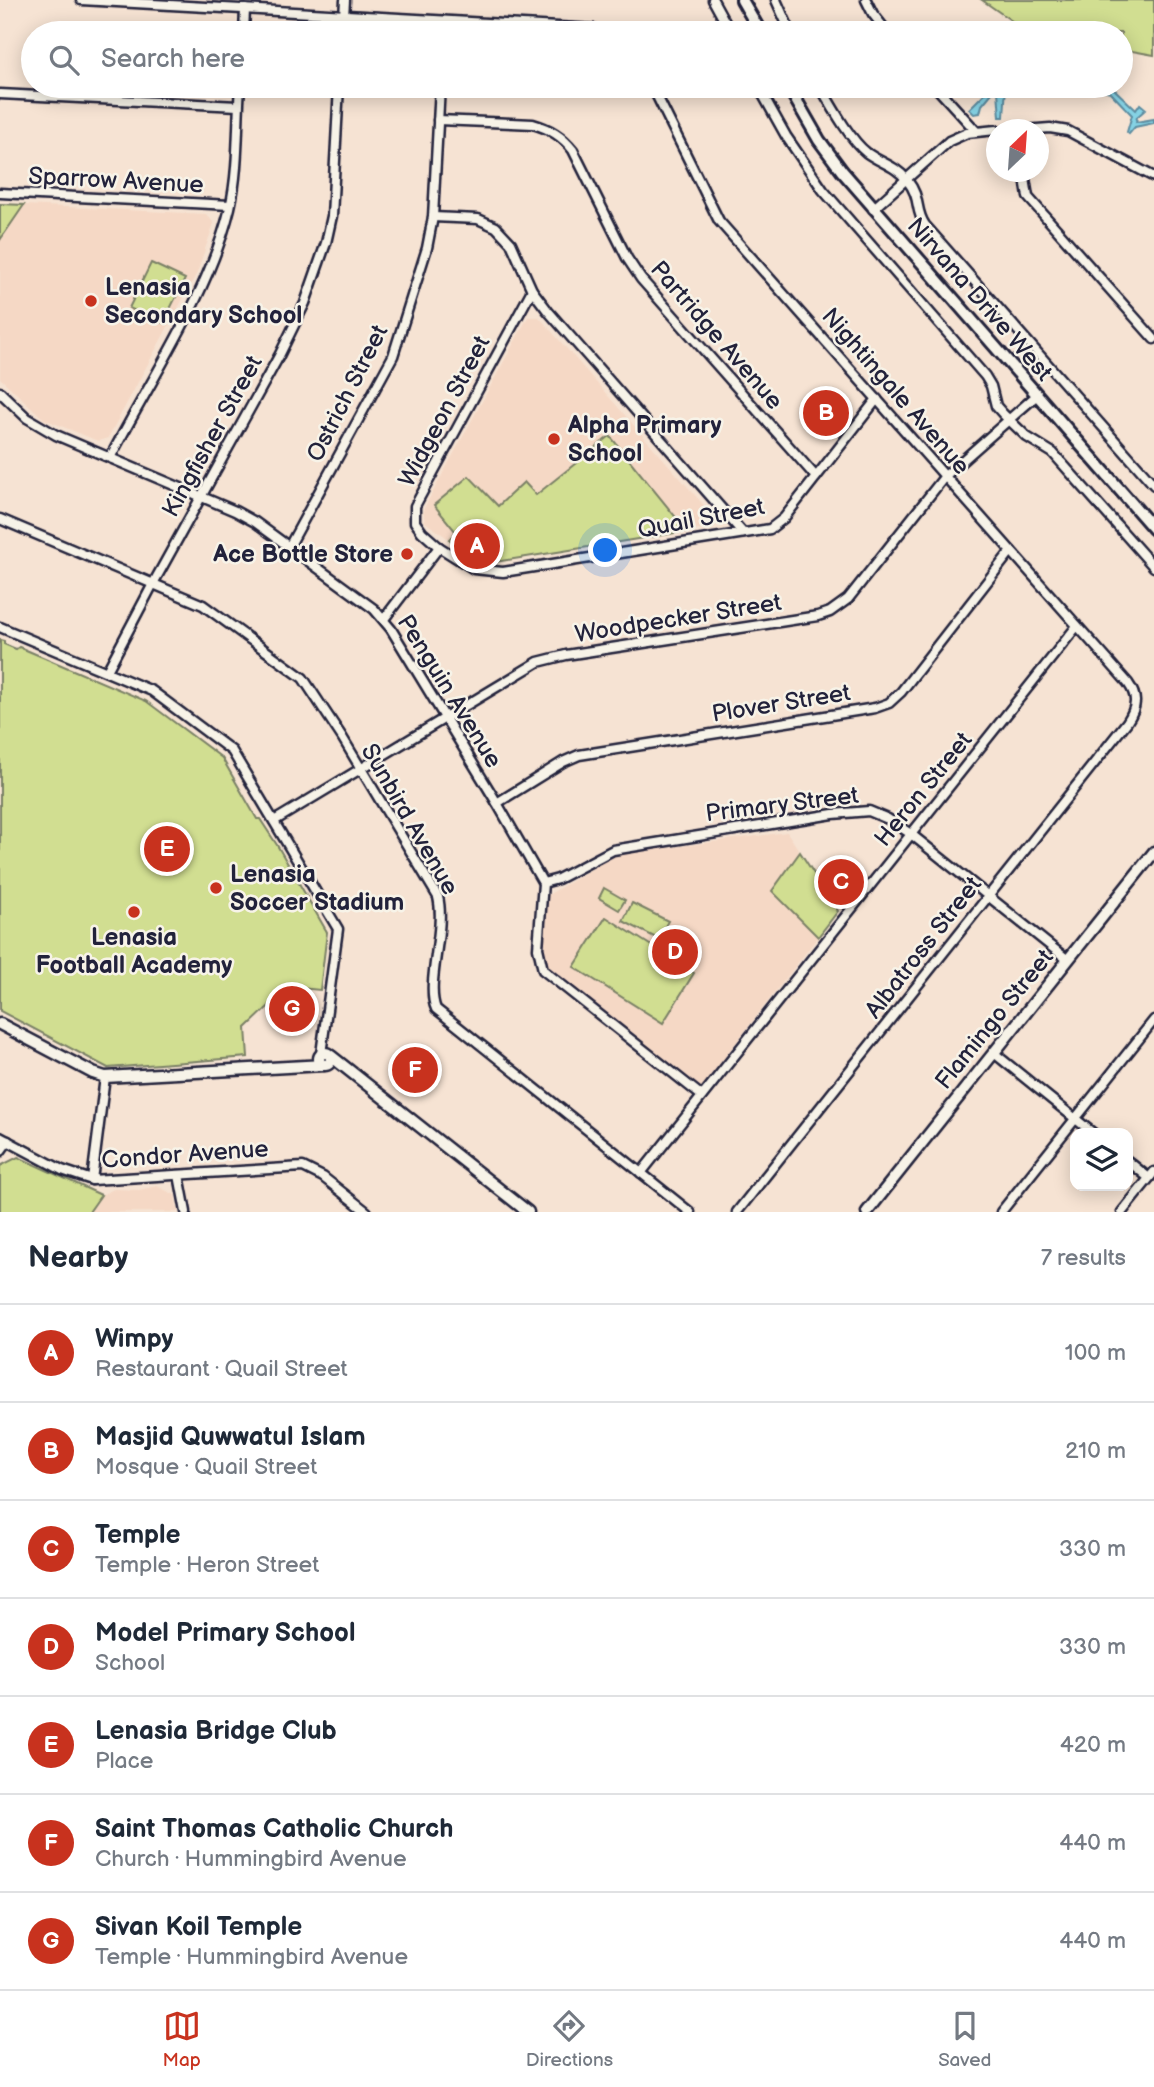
<!DOCTYPE html>
<html lang="en">
<head>
<meta charset="utf-8">
<style>
	:root { --surface:#fff; --page:#f6f6f7; --text:#1f2937; --muted:#747a83; --line:#e0e1e3; --accent:#c8321e }
	body { margin:0; font-family:"Balsamiq Sans",sans-serif; background:var(--page); color:var(--text) }
	.controls { position:absolute; right:21px; bottom:21px; display:grid; overflow:hidden; border-radius:14px; box-shadow:0 4px 18px #0003 }
	.controls button { width:63px; height:63px; display:grid; place-items:center; padding:0; border:0; border-bottom:2px solid var(--line); background:var(--surface); color:var(--text); font:35px sans-serif }
	.compass { position:absolute; left:986px; top:119px; width:63px; height:63px; border-radius:50%; background:var(--surface); box-shadow:0 4px 18px #0003; rotate:25deg }
	.you { position:absolute; left:606px; top:551px; width:24px; height:24px; margin:-18px; border:5px solid #fff; border-radius:50%; background:#1a73e8; box-shadow:0 0 0 10px #1a73e833 }
	.badge { display:grid; place-items:center; width:46px; height:46px; border-radius:50%; background:var(--accent); color:#fff; font-size:23px; font-weight:700 }
	.pin { position:absolute; translate:-50% -50%; border:4px solid #fff; box-shadow:0 2px 7px #0006 }
	.list { margin:0; padding:0; list-style:none }
	h2 { display:flex; justify-content:space-between; align-items:center; height:91px; margin:0; padding:0 28px; font-size:30px }
	h2 small { font-size:23px; font-weight:400; color:var(--muted) }
	.list li { display:grid; grid-template-columns:46px 1fr auto; gap:21px; align-items:center; box-sizing:border-box; height:98px; padding:0 28px; border-top:2px solid var(--line) }
	.list b { display:block; font-size:26px; white-space:nowrap }
	.list p { margin:0; font-size:23px; white-space:nowrap; color:var(--muted) }
	.list em { font-size:23px; font-style:normal; color:var(--muted) }
	.icon { flex:none; width:38px; height:38px; fill:none; stroke:currentColor; stroke-width:2; stroke-linecap:round; stroke-linejoin:round }
	.map { position:relative; flex:none; width:1154px; height:1212px; overflow:hidden }
	.search { position:absolute; background:var(--surface); box-shadow:0 4px 18px #0003; left:21px; right:21px; top:21px; height:77px; display:flex; align-items:center; gap:18px; box-sizing:border-box; padding:0 24px; border-radius:38px; color:var(--muted); font-size:26px }
	.sheet { height:777px; background:var(--surface) }
	nav { display:flex; justify-content:space-around; align-items:center; box-sizing:border-box; height:98px; border-top:2px solid var(--line); background:var(--surface); font-size:19px; color:var(--muted) }
	nav a { display:grid; justify-items:center; gap:4px }
	nav .on { color:var(--accent) }
	.map>svg:first-child { display:block }
	.built { fill:#f5d8c5 }
	.green { fill:#d1de91; stroke:#7a8066; stroke-width:2 }
	.water { fill:#85d2e4; stroke:#5d8ca0; stroke-width:2 }
	.lines { fill:none; stroke-linecap:round; stroke-linejoin:round }
	.minor-casing { stroke:#22223b; stroke-width:13 }
	.tertiary-casing { stroke:#22223b; stroke-width:15 }
	.secondary-casing { stroke:#22223b; stroke-width:16 }
	.minor { stroke:#f7f3e8; stroke-width:8 }
	.tertiary { stroke:#f7f3e8; stroke-width:10 }
	.secondary { stroke:#f7f3e8; stroke-width:10 }
	.poi-dot { fill:#c8321e; stroke:#f7f3e8; stroke-width:2.5 }
	.labels { text-anchor:middle; stroke-width:5; stroke-linejoin:round; paint-order:stroke }
	.street-label { font-size:24px; fill:#22223b; stroke:#f7f3e8 }
	.poi-label { font-size:24px; font-weight:bold; fill:#22223b; stroke:#f7f3e8; text-anchor:start }
</style>
</head>
<body>
<div class="map">
<svg width="1154" height="1212" viewBox="0 0 1154 1212">
	<rect width="100%" height="100%" fill="#f6e3d3"/>
	<filter id="ink" filterUnits="userSpaceOnUse"><feTurbulence type="fractalNoise" baseFrequency=".0143" numOctaves="2"/><feDisplacementMap in="SourceGraphic" scale="14" xChannelSelector="R" yChannelSelector="G"/><feConvolveMatrix kernelMatrix="1 2 1 2 8 2 1 2 1" color-interpolation-filters="sRGB"/></filter>
	<g filter="url(#ink)">
		<g class="built">
			<polygon points="24,205 206,214 214,223 197,273 108,438 98,441 44,419 0,378 0,240"/>
			<polygon points="528,317 539,317 716,519 711,527 489,563 477,559 425,522 423,510"/>
			<polygon points="787,832 800,852 772,891 818,937 699,1090 543,967 548,895 615,855"/>
			<polygon points="157,1186 175,1195 178,1212 89,1212 101,1195 114,1189 139,1190"/>
		</g>
		<g class="green">
			<polygon points="982,0 1154,0 1154,55 1121,49 1121,33 1029,33"/>
			<polygon points="0,204 24,205 0,240"/>
			<polygon points="151,263 185,279 163,323 129,308"/>
			<polygon points="610,436 687,531 489,563 477,559 449,539 456,532 434,505 469,476 498,506 524,482 536,495"/>
			<polygon points="0,640 4,641 4,644 16,649 19,647 146,701 222,758 257,819 260,819 277,845 327,932 320,990 289,987 246,1028 248,1057 108,1068 0,1011"/>
			<polygon points="800,852 838,911 818,937 772,891"/>
			<polygon points="604,888 625,900 619,910 599,898"/>
			<polygon points="632,903 668,921 658,939 623,921"/>
			<polygon points="606,917 694,973 663,1023 574,967"/>
			<polygon points="18,1157 101,1195 89,1212 0,1212 0,1166"/>
		</g>
		<g class="water">
			<polygon points="992,86 1006,86 1004,117 1000,117 998,91 996,88 982,105 980,113 974,114 969,109"/>
			<polygon points="1057,86 1106,86 1113,88 1136,110 1140,104 1146,109 1137,117 1136,122 1154,119 1154,123 1135,127 1129,134 1127,132 1132,115 1110,92 1097,88"/>
		</g>
		<g class="lines">
			<defs>
				<g id="minor">
					<polyline points="81,0 595,29 610,33"/>
					<polyline points="713,0 731,33"/>
					<polyline points="776,0 791,33"/>
					<polyline points="866,0 873,14 888,33"/>
					<polyline points="244,33 245,9"/>
					<polyline points="343,33 345,0"/>
					<path d="M652 86 719 221 1128 683C1138 697 1137 707 1127 722L737 1212"/>
					<polyline points="758,86 786,136 823,190 985,376 991,386 996,406 1003,414 1027,437 1053,453 1154,567"/>
					<path d="M820 86C831 105 850 140 867 153 881 163 896 166 907 180 922 199 914 209 925 225L1154 485"/>
					<polyline points="935,86 976,131"/>
					<polyline points="0,94 238,106"/>
					<path d="M438 120 533 124C550 129 562 136 573 150L627 258 641 279 816 477"/>
					<polyline points="1024,130 1050,128 1068,131 1154,177"/>
					<polyline points="1024,172 1028,197 1154,339"/>
					<polyline points="0,193 230,205"/>
					<polyline points="873,209 949,141 967,133 996,130"/>
					<polyline points="433,217 478,219 496,227 511,243 532,290 548,311 743,533"/>
					<polyline points="532,290 415,506 415,522 422,532 439,547 474,569 503,572 770,529 784,518 877,399"/>
					<polyline points="0,392 27,418 56,435 235,511 255,522 374,609 391,629 497,803 543,883 538,948 543,970 702,1096"/>
					<path d="M110 458C151 379 209 294 230 208 239 169 237 126 240 86"/>
					<path d="M0 519 203 605 303 678 342 737 438 897C446 930 425 984 436 1009L690 1212"/>
					<polyline points="290,545 393,356 427,248 433,217 440,86"/>
					<polyline points="384,619 439,547"/>
					<polyline points="0,627 152,691 232,751 338,929 321,1054"/>
					<polyline points="107,671 154,582 279,356 305,303 326,243 332,216 339,86"/>
					<polyline points="497,803 563,762 579,755 875,708 889,703 901,692 1011,551"/>
					<polyline points="274,821 538,662 566,655 818,616 830,612 848,599 945,476 1037,395"/>
					<polyline points="543,883 558,879 613,850 833,814 869,811 888,819 911,834 1068,960"/>
					<polyline points="994,1053 1093,1133"/>
					<polyline points="0,1137 62,1170 92,1180 303,1167 323,1177 367,1212"/>
					<polyline points="0,1152 8,1141"/>
					<polyline points="1128,1161 1149,1178"/>
					<polyline points="641,1173 1077,626"/>
					<polyline points="179,1175 186,1212"/>
					<polyline points="92,1180 105,1077"/>
					<polyline points="1001,1212 1154,1020"/>
					<polyline points="1122,1212 1154,1172"/>
				</g>
				<g id="tertiary">
					<polyline points="0,1024 93,1073 105,1077 324,1065"/>
					<circle cx="325" cy="1059" r="6"/>
					<polyline points="331,1056 528,1212"/>
					<polyline points="867,1212 1154,852"/>
				</g>
				<g id="secondary">
					<polyline points="742,0 761,33"/>
					<polyline points="788,86 819,140 842,171 1154,529"/>
				</g>
			</defs>
			<use href="#minor" class="minor-casing"/>
			<use href="#tertiary" class="tertiary-casing"/>
			<use href="#secondary" class="secondary-casing"/>
			<use href="#minor" class="minor"/>
			<use href="#tertiary" class="tertiary"/>
			<use href="#secondary" class="secondary"/>
		</g>
	</g>
	<g class="poi-dot">
		<circle cx="91" cy="301" r="7"/>
		<circle cx="554" cy="439" r="7"/>
		<circle cx="407" cy="554" r="7"/>
		<circle cx="216" cy="888" r="7"/>
		<circle cx="134" cy="912" r="7"/>
	</g>
	<g class="labels">
		<g class="street-label">
			<text transform="translate(116 180) rotate(3)" y="8">Sparrow Avenue</text>
			<text transform="translate(980 299) rotate(49)" y="8">Nirvana Drive West</text>
			<text transform="translate(717 335) rotate(49)" y="8">Partridge Avenue</text>
			<text transform="translate(896 391) rotate(49)" y="8">Nightingale Avenue</text>
			<text transform="translate(347 393) rotate(-63)" y="8">Ostrich Street</text>
			<text transform="translate(444 411) rotate(-62)" y="8">Widgeon Street</text>
			<text transform="translate(212 436) rotate(-61)" y="8">Kingfisher Street</text>
			<text transform="translate(701 518) rotate(-11)" y="8">Quail Street</text>
			<text transform="translate(678 618) rotate(-9)" y="8">Woodpecker Street</text>
			<text transform="translate(450 691) rotate(58)" y="8">Penguin Avenue</text>
			<text transform="translate(781 703) rotate(-9)" y="8">Plover Street</text>
			<text transform="translate(923 789) rotate(-51)" y="8">Heron Street</text>
			<text transform="translate(782 804) rotate(-7)" y="8">Primary Street</text>
			<text transform="translate(410 819) rotate(60)" y="8">Sunbird Avenue</text>
			<text transform="translate(923 947) rotate(-52)" y="8">Albatross Street</text>
			<text transform="translate(994 1019) rotate(-51)" y="8">Flamingo Street</text>
			<text transform="translate(185 1154) rotate(-4)" y="8">Condor Avenue</text>
		</g>
		<g class="poi-label">
			<text x="105" y="295">Lenasia<tspan x="105" dy="28">Secondary School</tspan></text>
			<text x="568" y="433">Alpha Primary<tspan x="568" dy="28">School</tspan></text>
			<text x="393" y="562" text-anchor="end">Ace Bottle Store</text>
			<text x="230" y="882">Lenasia<tspan x="230" dy="28">Soccer Stadium</tspan></text>
			<text x="134" y="945" text-anchor="middle">Lenasia<tspan x="134" dy="28">Football Academy</tspan></text>
		</g>
	</g>
</svg>
<div class="controls">
<button><svg class="icon" aria-label="layers" viewBox="0 0 24 24"><path d="M12 4l9 5-9 5-9-5zM3 14l9 5 9-5"/></svg></button>
</div>
<svg class="compass" viewBox="-18 -18 36 36"><path d="M0-13l5 13h-10z" fill="#e53935"/><path d="M0 13l5-13h-10z" fill="#747a83"/></svg>
<div class="you"></div>
<div class="pin badge" style="left:477px;top:546px">A</div>
<div class="pin badge" style="left:826px;top:413px">B</div>
<div class="pin badge" style="left:841px;top:882px">C</div>
<div class="pin badge" style="left:675px;top:952px">D</div>
<div class="pin badge" style="left:167px;top:849px">E</div>
<div class="pin badge" style="left:415px;top:1070px">F</div>
<div class="pin badge" style="left:292px;top:1009px">G</div>
<div class="search"><svg class="icon" aria-label="search" viewBox="0 0 24 24"><circle cx="10" cy="10" r="6"/><path d="M15 15l6 6"/></svg>Search here</div>
</div>
<section class="sheet">
<h2>Nearby<small>7 results</small></h2>
<ul class="list">
<li><span class="badge">A</span><div><b>Wimpy</b><p>Restaurant · Quail Street</p></div><em>100 m</em></li>
<li><span class="badge">B</span><div><b>Masjid Quwwatul Islam</b><p>Mosque · Quail Street</p></div><em>210 m</em></li>
<li><span class="badge">C</span><div><b>Temple</b><p>Temple · Heron Street</p></div><em>330 m</em></li>
<li><span class="badge">D</span><div><b>Model Primary School</b><p>School</p></div><em>330 m</em></li>
<li><span class="badge">E</span><div><b>Lenasia Bridge Club</b><p>Place</p></div><em>420 m</em></li>
<li><span class="badge">F</span><div><b>Saint Thomas Catholic Church</b><p>Church · Hummingbird Avenue</p></div><em>440 m</em></li>
<li><span class="badge">G</span><div><b>Sivan Koil Temple</b><p>Temple · Hummingbird Avenue</p></div><em>440 m</em></li>
</ul>
</section>
<nav>
<a class="on"><svg class="icon" aria-label="map" viewBox="0 0 24 24"><path d="M3 6l6-2 6 2 6-2v14l-6 2-6-2-6 2zM9 4v14M15 6v14"/></svg>Map</a>
<a><svg class="icon" aria-label="directions" viewBox="0 0 24 24"><path d="M12 3l9 9-9 9-9-9zM9 14v-3h6M13 9l2 2-2 2"/></svg>Directions</a>
<a><svg class="icon" aria-label="saved" viewBox="0 0 24 24"><path d="M7 4h10v16l-5-4-5 4z"/></svg>Saved</a>
</nav>
</body>
</html>
